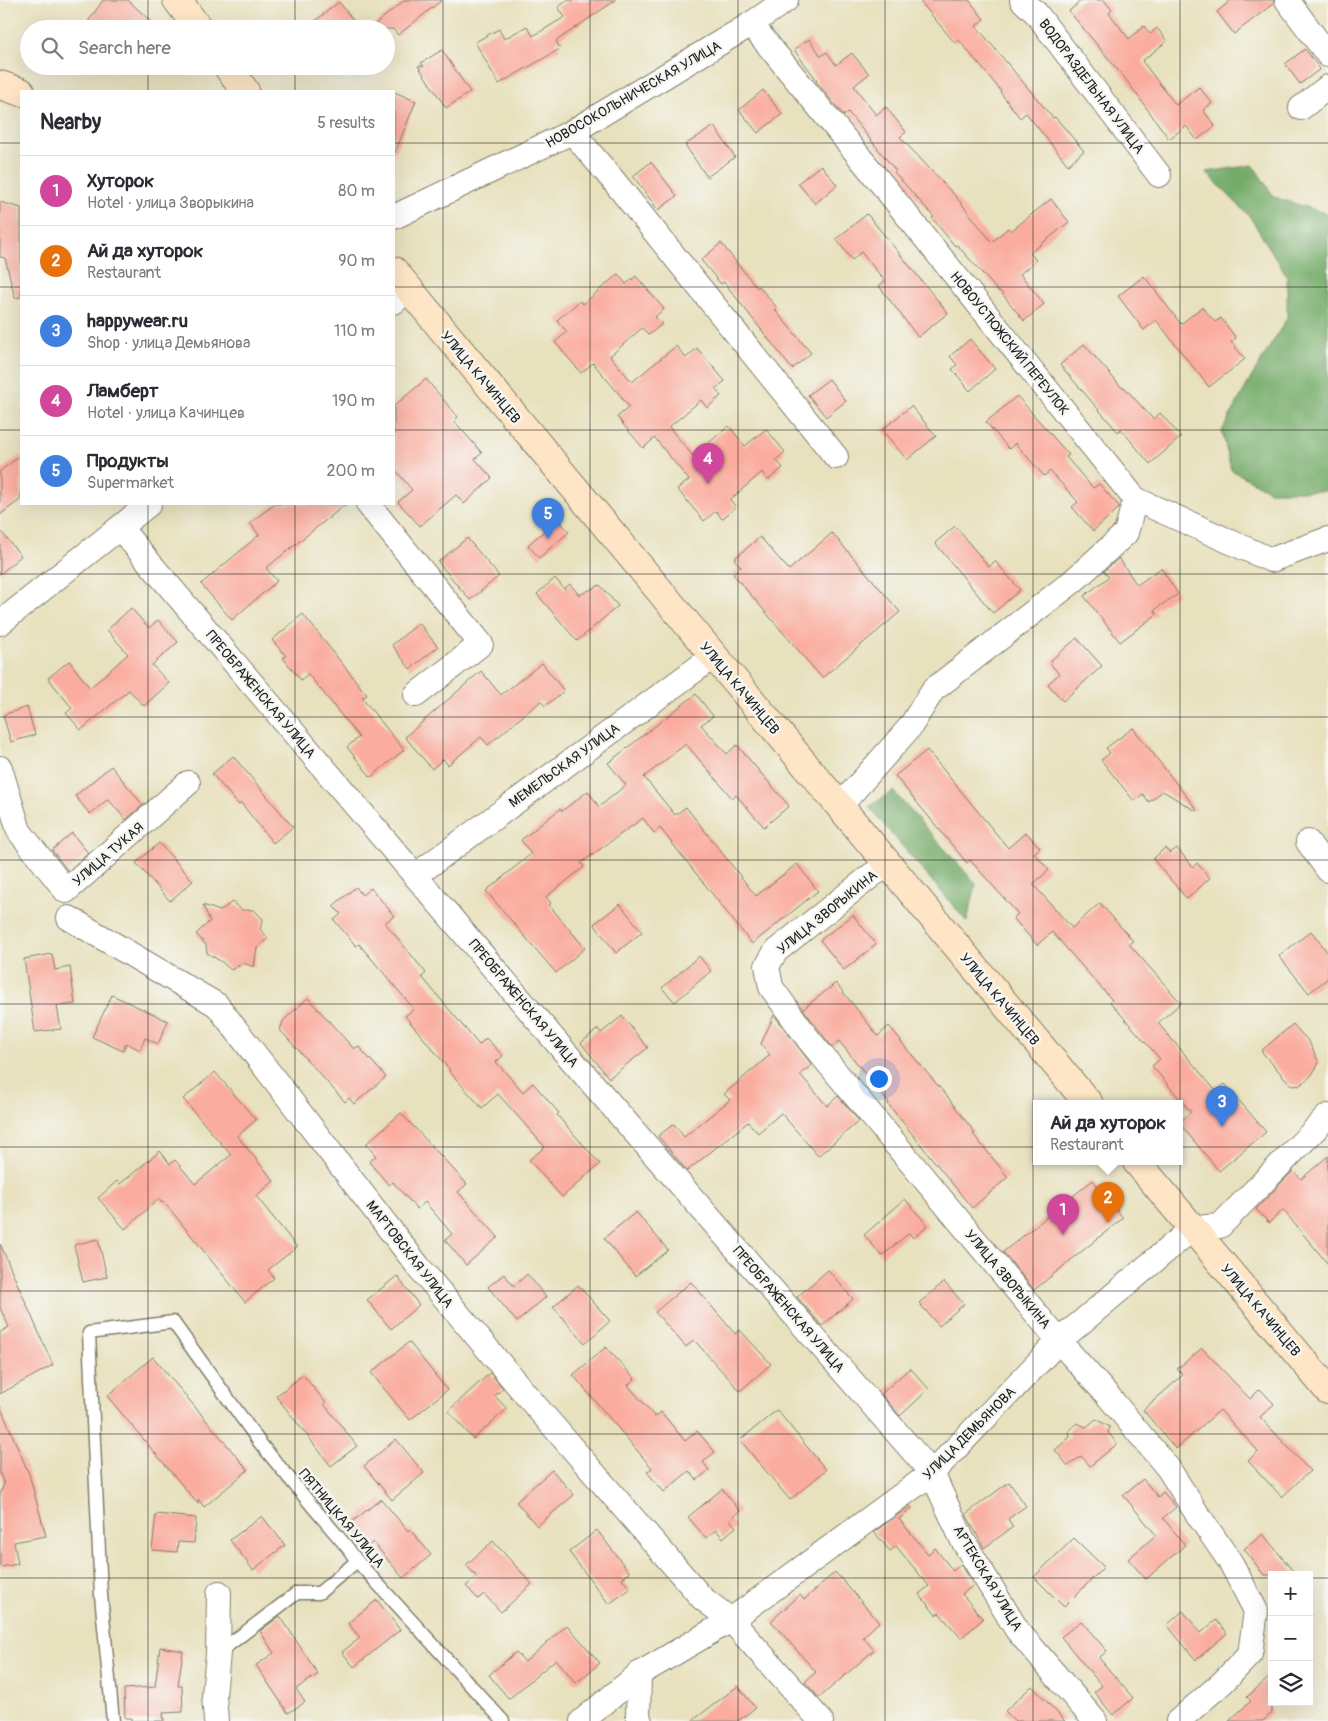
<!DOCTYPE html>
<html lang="en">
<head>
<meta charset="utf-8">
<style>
	:root { --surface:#fff; --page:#f2f2f3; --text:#2b2b33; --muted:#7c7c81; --line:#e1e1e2; --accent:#b45309 }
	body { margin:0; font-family:Pangolin,sans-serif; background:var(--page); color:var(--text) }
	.controls { position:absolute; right:15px; bottom:15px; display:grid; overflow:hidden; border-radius:0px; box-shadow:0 5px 20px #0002 }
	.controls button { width:45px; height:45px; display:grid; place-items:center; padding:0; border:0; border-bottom:1px solid var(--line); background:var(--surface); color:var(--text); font:25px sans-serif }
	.you { position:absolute; left:878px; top:1078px; width:18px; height:18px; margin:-12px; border:4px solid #fff; border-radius:50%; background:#1a73e8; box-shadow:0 0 0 8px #1a73e833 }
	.badge { display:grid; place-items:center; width:32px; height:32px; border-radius:50%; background:var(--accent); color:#fff; font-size:16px; font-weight:700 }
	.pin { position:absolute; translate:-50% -41px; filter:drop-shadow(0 1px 2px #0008) }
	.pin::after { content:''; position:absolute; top:26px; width:18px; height:15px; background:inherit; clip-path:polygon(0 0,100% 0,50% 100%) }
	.popup { position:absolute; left:1033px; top:1100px; width:150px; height:65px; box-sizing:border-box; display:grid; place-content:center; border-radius:0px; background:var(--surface); filter:drop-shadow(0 1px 4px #0005); font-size:16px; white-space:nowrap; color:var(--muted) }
	.popup b { font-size:19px; color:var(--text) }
	.popup::after { content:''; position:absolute; left:50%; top:100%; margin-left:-10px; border:10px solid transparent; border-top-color:var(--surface) }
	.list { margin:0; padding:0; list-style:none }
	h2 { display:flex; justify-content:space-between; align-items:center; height:65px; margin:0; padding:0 20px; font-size:21px }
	h2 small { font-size:16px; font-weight:400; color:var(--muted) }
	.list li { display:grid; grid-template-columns:32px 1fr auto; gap:15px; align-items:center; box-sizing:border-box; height:70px; padding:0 20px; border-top:1px solid var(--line) }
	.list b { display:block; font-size:19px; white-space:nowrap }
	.list p { margin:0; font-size:16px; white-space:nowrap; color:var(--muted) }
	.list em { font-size:16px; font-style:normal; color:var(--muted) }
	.icon { flex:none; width:28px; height:28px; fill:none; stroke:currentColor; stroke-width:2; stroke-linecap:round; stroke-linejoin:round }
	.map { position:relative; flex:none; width:1328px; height:1721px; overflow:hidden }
	.search { position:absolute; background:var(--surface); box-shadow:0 5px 20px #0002; left:20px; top:20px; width:375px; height:55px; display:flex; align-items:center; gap:12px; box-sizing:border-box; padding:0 18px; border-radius:28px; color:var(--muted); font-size:19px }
	.panel { position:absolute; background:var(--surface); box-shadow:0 5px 20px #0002; left:20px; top:90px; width:375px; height:415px; border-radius:0px }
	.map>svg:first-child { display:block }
	.forest { fill:#74ab69; stroke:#486442 }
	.building { fill:#faad9f }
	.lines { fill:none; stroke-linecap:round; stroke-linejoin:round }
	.service-casing { stroke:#827e6c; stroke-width:15 }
	.minor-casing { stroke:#827e6c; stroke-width:26 }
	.secondary-casing { stroke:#827e6c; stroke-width:30 }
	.service { stroke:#fff; stroke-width:12 }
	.minor { stroke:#fff; stroke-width:24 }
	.secondary { stroke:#fde5c5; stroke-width:28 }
	.grid { fill:none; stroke:#1c1c1c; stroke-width:1; stroke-opacity:0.55 }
	.labels { text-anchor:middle; stroke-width:5; stroke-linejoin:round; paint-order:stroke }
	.street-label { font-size:14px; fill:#1c1c1c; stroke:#f6f6f2 }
</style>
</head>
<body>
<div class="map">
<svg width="1328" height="1721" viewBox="0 0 1328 1721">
	<rect width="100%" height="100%" fill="#f6f6f2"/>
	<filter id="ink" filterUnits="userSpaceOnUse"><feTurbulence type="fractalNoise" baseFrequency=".02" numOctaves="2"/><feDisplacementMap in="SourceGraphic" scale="10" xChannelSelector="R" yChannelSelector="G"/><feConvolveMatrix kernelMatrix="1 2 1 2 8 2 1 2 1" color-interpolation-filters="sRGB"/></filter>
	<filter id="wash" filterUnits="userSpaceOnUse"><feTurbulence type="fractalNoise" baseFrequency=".0096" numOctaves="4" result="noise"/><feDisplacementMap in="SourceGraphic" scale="20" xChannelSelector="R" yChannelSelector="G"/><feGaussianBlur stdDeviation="1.12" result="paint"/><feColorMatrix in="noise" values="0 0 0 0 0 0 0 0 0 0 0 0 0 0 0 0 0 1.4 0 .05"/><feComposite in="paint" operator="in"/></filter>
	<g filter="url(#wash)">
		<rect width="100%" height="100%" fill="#e8e1bd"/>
		<g class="forest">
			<polygon points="1253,165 1274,197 1328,214 1328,491 1270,491 1231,470 1222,431 1248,383 1287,318 1287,276 1250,217 1206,172"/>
			<polygon points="893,791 976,884 967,922 869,807"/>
		</g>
		<g id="blocks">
			<g class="building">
				<polygon points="103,0 128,0 159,29 83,29"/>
				<polygon points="405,0 442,0 398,35 393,29 369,29"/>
				<polygon points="568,0 616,0 556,41 560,49 499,84 475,42 499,29 504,39 527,26 533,36 565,17 558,7"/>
				<polygon points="919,0 969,0 984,19 976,26 1053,118 1055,117 1084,151 1068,165 1026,113 1020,118 1000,92 1001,91 959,40 955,43"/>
				<polygon points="1082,0 1104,0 1112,10 1109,13 1129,39 1144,26 1150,34 1157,28 1167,41 1142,61 1176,105 1199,87 1212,103 1203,110 1215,126 1197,140 1186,126 1169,139 1127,81 1069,11"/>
				<polygon points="1231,0 1274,0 1274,3 1234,34 1217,12"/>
				<polygon points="339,2 360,29 305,29"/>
				<polygon points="809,39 821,56 827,52 836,65 852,53 869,74 854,86 876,115 886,107 906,132 900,137 957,198 992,242 1008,228 1011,231 1051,199 1069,222 1030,253 1036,260 1020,274 1044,304 1024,321 1000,291 999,292 957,245 955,246 932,218 934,217 894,172 896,171 848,112 844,116 816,81 817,80 794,50"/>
				<polygon points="1305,49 1320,69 1300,84 1285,64"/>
				<polygon points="442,50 470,92 446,108 418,66 424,66 421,63"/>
				<polygon points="763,90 782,114 758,133 739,110"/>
				<polygon points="394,92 416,101 394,155"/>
				<polygon points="714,126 735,157 707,177 685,145"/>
				<polygon points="651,162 677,196 658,210 633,176"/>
				<polygon points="821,165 837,185 815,204 798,183"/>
				<polygon points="0,202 21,208 21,297 15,298 5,258 0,257"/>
				<polygon points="867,214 948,313 918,337 879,286 885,281 861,252 852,260 836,239"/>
				<polygon points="721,243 757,288 759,286 777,308 775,310 811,353 792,369 724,282 721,284 701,260"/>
				<polygon points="618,274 626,284 636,276 664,309 655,317 662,324 649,335 642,328 610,356 632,382 676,346 686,358 697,348 725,381 715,389 721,396 707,408 701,400 669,427 693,456 729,426 745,446 766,429 785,452 776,460 783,468 768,480 762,472 730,500 736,507 722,519 716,511 704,521 677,489 689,480 661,446 655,438 643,448 617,417 629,407 619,394 593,363 581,373 555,342 567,332 557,320 580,301 583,304"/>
				<polygon points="1144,276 1181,324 1202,307 1215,322 1221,318 1236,338 1231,342 1245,359 1209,387 1156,320 1144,330 1118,296"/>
				<polygon points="970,339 995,369 970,391 952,369 957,365 950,356"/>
				<polygon points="1084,344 1122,388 1124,387 1153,419 1160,413 1181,437 1150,464 1121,429 1118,432 1060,365"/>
				<polygon points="426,379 458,417 454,421 482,453 475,459 492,478 464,504 456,495 420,526 398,502 412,490 394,468 394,406"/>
				<polygon points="829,379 846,401 826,417 808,395"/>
				<polygon points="1017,396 1069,455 1066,457 1093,488 1099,484 1119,506 1118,509 1093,531 1072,507 1078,502 1050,471 1044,476 1015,443 1009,449 986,422"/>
				<polygon points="911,406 936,436 907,460 882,430"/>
				<polygon points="21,455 21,499 0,515 0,471"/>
				<polygon points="275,504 346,504 266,568 277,581 232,620 201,584 259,535 250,523"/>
				<polygon points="558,519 569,532 539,558 528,545"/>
				<polygon points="955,526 989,567 995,561 1020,590 993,613 935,543"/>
				<polygon points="0,530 21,556 0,574"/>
				<polygon points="832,533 900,612 822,678 733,574 741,567 734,559 760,537 789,570"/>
				<polygon points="467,538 499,576 470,600 438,562"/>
				<polygon points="1119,558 1137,585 1161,568 1178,594 1154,610 1157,614 1120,642 1084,596 1109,577 1104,571"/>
				<polygon points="555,578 564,589 570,584 579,595 600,585 618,606 577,641 537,594"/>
				<polygon points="131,608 149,628 158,620 178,642 152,665 169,683 144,706 129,690 81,730 66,713 72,708 48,678 69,661 90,688 128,654 107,630"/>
				<polygon points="303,614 367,695 362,698 404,750 371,777 347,747 359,737 308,674 301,680 283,658 286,656 272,640"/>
				<polygon points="419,623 438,647 410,669 392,645"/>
				<polygon points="1077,638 1102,666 1063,701 1048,684 1059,674 1049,662"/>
				<polygon points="542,663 564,691 545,706 541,701 488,745 481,737 448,765 443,759 432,769 405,737 481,671 501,695"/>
				<polygon points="696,694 713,716 701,725 727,754 737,745 789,806 764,827 736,795 732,798 686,744 644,777 675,815 686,807 756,896 797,864 818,891 752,944 660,828 654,833 643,818 581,863 584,867 546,897 551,903 549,905 585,948 556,973 486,891 531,854 521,840 560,809 562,811 588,791 599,807 626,785 608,763"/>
				<polygon points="27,707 35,735 11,742 3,715"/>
				<polygon points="1133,728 1197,810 1196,811 1163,791 1149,802 1143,794 1134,801 1101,760 1110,753 1106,748"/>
				<polygon points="927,750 1008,848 1026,832 1040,848 1034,853 1049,870 1033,884 1072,928 1100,903 1133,941 1129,944 1181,1003 1158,1023 1216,1091 1225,1084 1266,1132 1219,1171 1179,1123 1191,1112 1152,1066 1160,1059 1110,1002 1112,1000 1052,932 1037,945 1013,918 1018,914 970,860 967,863 895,776"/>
				<polygon points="233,756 293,827 273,843 241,803 239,805 212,774"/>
				<polygon points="111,766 143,805 126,820 108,799 90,814 75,796"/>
				<polygon points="72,833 88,853 68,871 52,850"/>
				<polygon points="159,843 193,881 170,901 136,863"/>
				<polygon points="1165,848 1170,853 1177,848 1193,867 1197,863 1210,878 1187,899 1153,859"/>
				<polygon points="356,887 362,895 371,888 394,916 385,923 426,973 422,977 479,1045 486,1038 503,1056 496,1062 523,1092 533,1083 559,1113 557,1115 600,1164 562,1197 529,1160 545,1147 498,1094 482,1108 449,1071 450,1070 405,1016 414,1009 359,944 356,946 334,920 341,914 333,906"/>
				<polygon points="232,902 242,910 254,910 263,919 260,929 268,938 257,948 254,967 243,963 231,970 222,962 207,953 206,945 196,934 210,921 203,905 220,911"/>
				<polygon points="620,904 642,932 616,953 594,924"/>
				<polygon points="853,915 876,944 844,970 820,940"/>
				<polygon points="1311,931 1328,953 1328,978 1309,993 1279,956"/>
				<polygon points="52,954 55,970 70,967 75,1004 57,1006 61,1029 35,1032 24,959"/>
				<polygon points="699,956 711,971 675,1002 662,988"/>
				<polygon points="836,983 878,1036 889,1026 901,1040 900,1041 946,1095 975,1133 973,1134 1008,1177 972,1208 888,1104 889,1103 839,1041 832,1047 803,1009"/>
				<polygon points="112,995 168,1021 158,1044 145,1038 140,1050 126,1043 123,1051 92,1037"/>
				<polygon points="308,998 354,1049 358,1046 386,1077 354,1104 349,1098 345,1102 280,1030 283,1021"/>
				<polygon points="774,1015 812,1065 800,1074 827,1106 838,1096 859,1121 818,1156 781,1113 758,1133 748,1122 687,1171 658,1136 674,1124 684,1137 730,1100 724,1094 770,1055 761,1044"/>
				<polygon points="622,1016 648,1048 609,1078 581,1043 598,1029 601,1033"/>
				<polygon points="1293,1024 1309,1042 1319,1063 1311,1076 1299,1086 1290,1084 1261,1051"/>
				<polygon points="215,1072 256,1120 237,1136 274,1181 256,1196 297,1247 268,1270 274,1278 245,1302 164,1202 162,1203 159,1199 125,1229 98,1198 117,1181 120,1184 160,1151 170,1164 175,1160 195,1184 231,1155 183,1099"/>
				<polygon points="401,1113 467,1184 458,1192 498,1237 466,1265 445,1240 452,1234 425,1202 417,1209 393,1182 389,1185 369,1162 376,1156 366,1144"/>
				<polygon points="1328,1156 1328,1264 1283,1210 1269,1223 1256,1209 1293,1171 1301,1179"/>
				<polygon points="1093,1180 1123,1218 1034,1290 1003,1252"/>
				<polygon points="905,1199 928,1226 913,1238 909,1233 882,1256 864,1235"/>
				<polygon points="636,1212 668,1250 635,1276 604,1238"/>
				<polygon points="98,1239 107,1277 83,1282 74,1245"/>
				<polygon points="0,1244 53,1365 0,1394 0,1332 9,1327 0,1308"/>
				<polygon points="828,1270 853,1299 822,1326 797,1297"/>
				<polygon points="504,1274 514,1286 527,1274 546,1297 517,1322 488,1287"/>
				<polygon points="397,1276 419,1305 391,1329 367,1300"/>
				<polygon points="691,1282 735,1334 740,1330 771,1364 740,1391 694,1340 686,1347 655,1312"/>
				<polygon points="944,1282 964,1304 939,1326 919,1303"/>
				<polygon points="578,1285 610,1321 585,1343 553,1307"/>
				<polygon points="409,1342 447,1390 410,1420 371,1373"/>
				<polygon points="606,1347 635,1379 628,1385 655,1417 661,1412 685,1441 697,1431 715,1452 703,1462 709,1470 697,1480 689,1471 664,1492 647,1472 652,1468 573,1375"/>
				<polygon points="1202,1348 1250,1399 1260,1389 1274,1404 1260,1417 1310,1471 1282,1497 1248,1461 1258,1451 1220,1410 1176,1449 1143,1410 1183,1375 1177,1369"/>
				<polygon points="153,1357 248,1470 204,1507 198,1499 198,1504 107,1396"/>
				<polygon points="910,1368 929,1389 900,1416 881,1394"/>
				<polygon points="490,1373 503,1388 495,1396 507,1409 473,1439 448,1411"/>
				<polygon points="303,1375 326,1403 324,1404 357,1446 331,1466 276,1396"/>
				<polygon points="0,1406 29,1474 46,1536 14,1542 18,1564 0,1567 0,1495 4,1483 0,1474"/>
				<polygon points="777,1410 826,1470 790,1500 740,1440"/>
				<polygon points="1096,1419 1110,1427 1108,1432 1117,1444 1090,1466 1081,1456 1068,1466 1055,1450 1070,1437 1069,1430 1077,1423 1086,1427"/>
				<polygon points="396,1439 424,1473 392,1500 364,1466"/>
				<polygon points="552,1470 574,1495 537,1526 516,1502"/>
				<polygon points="1143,1479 1158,1497 1163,1492 1176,1507 1163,1518 1185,1545 1146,1579 1128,1559 1156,1535 1123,1495"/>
				<polygon points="1009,1482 1026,1506 1008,1519 1013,1527 984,1548 966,1514"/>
				<polygon points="722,1489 740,1511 730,1520 736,1527 723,1538 716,1530 706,1538 688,1517"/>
				<polygon points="381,1499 408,1531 410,1529 431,1555 403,1578 373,1542 367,1547 348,1525"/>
				<polygon points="910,1506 912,1508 899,1519 928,1554 935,1548 953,1571 961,1564 974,1585 962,1594 983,1619 961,1638 939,1613 936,1615 919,1594 929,1586 896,1546 890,1551 874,1532"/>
				<polygon points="156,1514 196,1518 194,1543 178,1542 177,1552 152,1550"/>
				<polygon points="262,1516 285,1545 253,1570 230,1540"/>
				<polygon points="597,1530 630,1573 622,1578 630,1589 609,1604 569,1552"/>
				<polygon points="1263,1534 1296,1575 1264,1575 1244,1549"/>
				<polygon points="1074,1538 1104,1567 1064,1607 1034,1577"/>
				<polygon points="493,1541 532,1584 501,1612 484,1594 478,1599 466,1586 477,1577 466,1565"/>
				<polygon points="835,1572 879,1622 863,1637 874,1650 819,1698 805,1682 816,1672 771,1621 800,1595 804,1600"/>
				<polygon points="377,1600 400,1630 354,1667 342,1652 360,1638 348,1623"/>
				<polygon points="1183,1611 1201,1633 1216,1620 1227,1633 1196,1660 1167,1625"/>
				<polygon points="280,1616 318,1674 296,1689 305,1702 288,1713 256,1665 274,1653 260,1631"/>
				<polygon points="1081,1621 1107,1651 1099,1658 1133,1698 1113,1715 1094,1692 1102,1686 1061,1637"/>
				<polygon points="567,1625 600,1663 576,1683 556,1659 509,1699 489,1675 516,1652 525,1662"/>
				<polygon points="160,1647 183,1651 178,1686 182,1686 183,1712 163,1713 164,1721 131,1721 131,1718 125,1718 124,1689 155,1687"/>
				<polygon points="1272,1675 1272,1713 1263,1721 1229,1721 1251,1701 1247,1697"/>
				<polygon points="738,1686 755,1708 738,1721 692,1721"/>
				<polygon points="1032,1686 1065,1721 1015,1721 1005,1711"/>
			</g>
		</g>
	</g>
	<g filter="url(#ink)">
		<use href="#blocks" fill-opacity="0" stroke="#827e6c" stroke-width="1"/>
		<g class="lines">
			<defs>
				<g id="service">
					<polyline points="218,1653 297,1593 319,1593 357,1561"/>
					<polyline points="113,1721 101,1595 89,1333 173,1322 260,1443 313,1507 347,1547 357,1561 503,1721"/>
				</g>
				<g id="minor">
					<polyline points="1022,0 1036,13 1159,175"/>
					<polyline points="1287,0 1328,55"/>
					<polyline points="751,24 885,188 1135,499 1271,560 1328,539"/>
					<polyline points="1301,108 1328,87"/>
					<polyline points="572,132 613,180 836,457"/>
					<polyline points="394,217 572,132 751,24 786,0"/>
					<polyline points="394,302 409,289"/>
					<polyline points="368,504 481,644 416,695"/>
					<polyline points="120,528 564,1051 932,1473 962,1539 1017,1630 1095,1721"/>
					<polyline points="0,623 149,504"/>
					<polyline points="0,768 19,831 66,891 188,783"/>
					<polyline points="840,806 910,727 933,690 1072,582 1126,533 1135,499"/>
					<polyline points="1308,842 1328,870"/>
					<polyline points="888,865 872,875 776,951 767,966 771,987 809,1040 1059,1341 1109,1397 1168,1468 1196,1512 1231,1563 1256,1611 1250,1654 1222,1683 1178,1721"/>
					<polyline points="416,875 714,656"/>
					<polyline points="69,918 217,1005 418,1266 527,1396 702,1598 731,1620 821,1721"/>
					<polyline points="639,1674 638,1718 640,1721"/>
					<polyline points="216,1721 214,1695 218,1653 219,1593"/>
					<polyline points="582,1721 639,1674 731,1620 932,1473 1059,1341 1193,1228 1220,1226 1328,1116"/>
				</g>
				<g id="secondary">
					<polyline points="177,0 199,29"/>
					<polyline points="227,66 245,91"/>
					<polyline points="0,85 21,92"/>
					<polyline points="394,271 714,656 1089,1104"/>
					<polyline points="1137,1162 1328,1390"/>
				</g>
			</defs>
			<use href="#service" class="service-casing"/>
			<use href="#minor" class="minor-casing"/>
			<use href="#secondary" class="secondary-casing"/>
			<use href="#service" class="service"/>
			<use href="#minor" class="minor"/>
			<use href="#secondary" class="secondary"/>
		</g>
	</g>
	<path class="grid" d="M148 0V29M295 0V29M443 0V1721M590 0V1721M738 0V1721M885 0V1721M1033 0V1721M1180 0V1721M148 66V91M295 66V91M0 143H21M394 143H1328M0 287H21M394 287H1328M0 430H21M394 430H1328M148 504V1721M295 504V1721M0 574H1328M0 717H1328M0 860H1328M0 1004H1328M0 1147H1328M0 1291H1328M0 1434H1328M0 1578H1272M1309 1578H1328"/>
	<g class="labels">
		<g class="street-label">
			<text transform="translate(1092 86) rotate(53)" y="5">ВОДОРАЗДЕЛЬНАЯ УЛИЦА</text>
			<text transform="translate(633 94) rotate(-30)" y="5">НОВОСОКОЛЬНИЧЕСКАЯ УЛИЦА</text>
			<text transform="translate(1010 343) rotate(51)" y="5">НОВОУСТЮЖСКИЙ ПЕРЕУЛОК</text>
			<text transform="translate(481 377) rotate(50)" y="5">УЛИЦА КАЧИНЦЕВ</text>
			<text transform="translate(740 688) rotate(50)" y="5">УЛИЦА КАЧИНЦЕВ</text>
			<text transform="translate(261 694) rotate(50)" y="5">ПРЕОБРАЖЕНСКАЯ УЛИЦА</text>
			<text transform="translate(564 765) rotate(-36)" y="5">МЕМЕЛЬСКАЯ УЛИЦА</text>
			<text transform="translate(108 854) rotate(-41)" y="5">УЛИЦА ТУКАЯ</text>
			<text transform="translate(827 912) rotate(-39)" y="5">УЛИЦА ЗВОРЫКИНА</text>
			<text transform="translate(1000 999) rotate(50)" y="5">УЛИЦА КАЧИНЦЕВ</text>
			<text transform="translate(524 1003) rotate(50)" y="5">ПРЕОБРАЖЕНСКАЯ УЛИЦА</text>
			<text transform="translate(410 1254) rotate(52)" y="5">МАРТОВСКАЯ УЛИЦА</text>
			<text transform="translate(1008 1279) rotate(50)" y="5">УЛИЦА ЗВОРЫКИНА</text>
			<text transform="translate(789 1309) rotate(49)" y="5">ПРЕОБРАЖЕНСКАЯ УЛИЦА</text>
			<text transform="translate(1261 1310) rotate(50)" y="5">УЛИЦА КАЧИНЦЕВ</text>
			<text transform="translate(969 1433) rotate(-45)" y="5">УЛИЦА ДЕМЬЯНОВА</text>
			<text transform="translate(342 1518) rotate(50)" y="5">ПЯТНИЦКАЯ УЛИЦА</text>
			<text transform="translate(988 1578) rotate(59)" y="5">АРТЕКСКАЯ УЛИЦА</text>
		</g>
	</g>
</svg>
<div class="controls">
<button>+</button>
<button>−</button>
<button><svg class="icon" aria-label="layers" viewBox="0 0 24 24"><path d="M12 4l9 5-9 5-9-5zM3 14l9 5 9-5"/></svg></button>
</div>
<div class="you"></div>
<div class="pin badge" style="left:1063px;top:1235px;background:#d1479c">1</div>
<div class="pin badge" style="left:1108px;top:1223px;background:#e8710a">2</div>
<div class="popup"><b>Ай да хуторок</b>Restaurant</div>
<div class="pin badge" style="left:1222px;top:1127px;background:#3f7fe0">3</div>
<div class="pin badge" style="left:708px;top:484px;background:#d1479c">4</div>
<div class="pin badge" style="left:548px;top:539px;background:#3f7fe0">5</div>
<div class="search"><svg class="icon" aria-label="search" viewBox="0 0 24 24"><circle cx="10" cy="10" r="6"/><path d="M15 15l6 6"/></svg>Search here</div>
<section class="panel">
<h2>Nearby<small>5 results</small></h2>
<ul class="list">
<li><span class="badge" style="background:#d1479c">1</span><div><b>Хуторок</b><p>Hotel · улица Зворыкина</p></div><em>80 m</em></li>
<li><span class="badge" style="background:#e8710a">2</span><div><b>Ай да хуторок</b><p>Restaurant</p></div><em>90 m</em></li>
<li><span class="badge" style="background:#3f7fe0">3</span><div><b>happywear.ru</b><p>Shop · улица Демьянова</p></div><em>110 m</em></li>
<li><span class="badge" style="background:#d1479c">4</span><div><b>Ламберт</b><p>Hotel · улица Качинцев</p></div><em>190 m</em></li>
<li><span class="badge" style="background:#3f7fe0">5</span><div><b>Продукты</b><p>Supermarket</p></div><em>200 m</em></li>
</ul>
</section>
</div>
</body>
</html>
